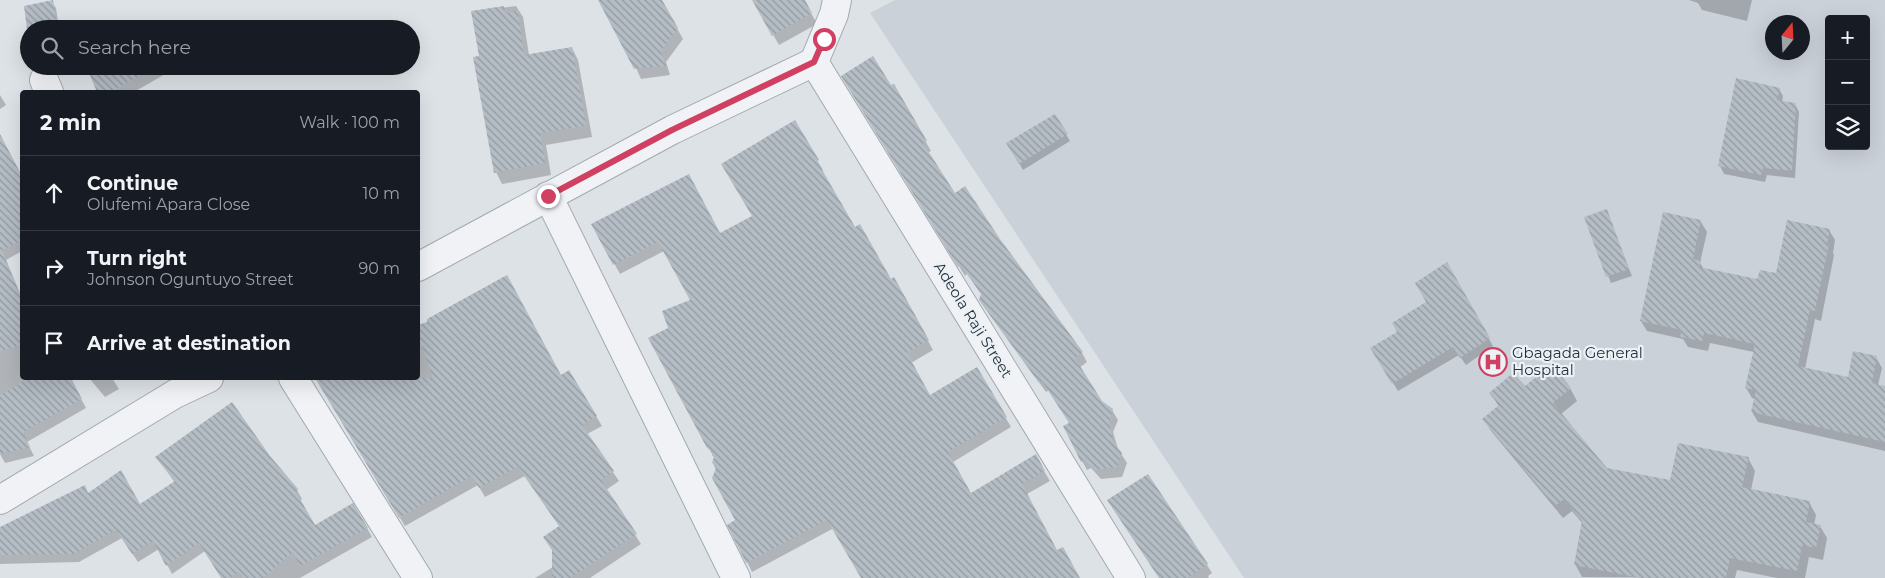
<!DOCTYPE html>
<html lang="en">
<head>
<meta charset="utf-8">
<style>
	:root { --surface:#171b24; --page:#20242c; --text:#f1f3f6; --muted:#9ea1a6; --line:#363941 }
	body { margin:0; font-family:Montserrat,sans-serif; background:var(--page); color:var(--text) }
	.controls { position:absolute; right:15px; top:15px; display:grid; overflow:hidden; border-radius:5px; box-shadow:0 5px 20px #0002 }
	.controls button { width:45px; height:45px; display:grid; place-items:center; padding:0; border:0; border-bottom:1px solid var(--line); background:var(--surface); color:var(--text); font:25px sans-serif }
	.compass { position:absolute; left:1765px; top:15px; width:45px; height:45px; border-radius:50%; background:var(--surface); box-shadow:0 5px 20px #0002; rotate:18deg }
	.stop { position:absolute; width:15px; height:15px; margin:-11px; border:4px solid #cf4062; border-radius:50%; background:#fff }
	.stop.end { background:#cf4062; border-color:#fff; box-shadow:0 1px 5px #0008 }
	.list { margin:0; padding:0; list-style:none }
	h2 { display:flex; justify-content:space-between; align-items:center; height:65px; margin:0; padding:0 20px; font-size:21px }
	h2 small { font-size:16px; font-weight:400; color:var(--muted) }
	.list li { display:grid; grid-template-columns:32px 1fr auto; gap:15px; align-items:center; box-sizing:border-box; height:75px; padding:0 20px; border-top:1px solid var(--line) }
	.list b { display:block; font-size:19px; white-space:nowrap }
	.list p { margin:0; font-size:16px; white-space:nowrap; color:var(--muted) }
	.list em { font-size:16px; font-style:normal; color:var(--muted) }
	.icon { flex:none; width:28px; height:28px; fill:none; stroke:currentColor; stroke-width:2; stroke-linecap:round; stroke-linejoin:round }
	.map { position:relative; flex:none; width:1885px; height:578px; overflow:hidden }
	.search { position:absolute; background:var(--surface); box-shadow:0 5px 20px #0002; left:20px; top:20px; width:400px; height:55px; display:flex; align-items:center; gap:12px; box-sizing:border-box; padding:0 18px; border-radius:28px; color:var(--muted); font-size:19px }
	.panel { position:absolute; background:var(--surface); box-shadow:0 5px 20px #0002; left:20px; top:90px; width:400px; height:290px; border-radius:5px }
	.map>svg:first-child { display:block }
	.built { fill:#cbd1d9; fill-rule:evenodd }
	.shadow { fill:#0003 }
	.building { fill:url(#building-back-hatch) }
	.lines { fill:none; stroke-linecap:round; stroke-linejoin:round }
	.street-casing { stroke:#a2a9b1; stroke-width:30 }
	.street { stroke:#f0f2f5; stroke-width:28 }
	.route { stroke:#cf4062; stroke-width:6 }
	.labels { text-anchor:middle; stroke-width:4.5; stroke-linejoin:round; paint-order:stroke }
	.street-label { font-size:15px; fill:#26313e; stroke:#ecf1f5 }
	.poi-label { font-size:15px; fill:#26313e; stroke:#ecf1f5; text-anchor:start }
</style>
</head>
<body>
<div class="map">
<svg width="1885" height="578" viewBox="0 0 1885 578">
	<defs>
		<pattern id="building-back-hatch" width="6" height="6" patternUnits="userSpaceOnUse" patternTransform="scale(1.25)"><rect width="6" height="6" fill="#b4bcc4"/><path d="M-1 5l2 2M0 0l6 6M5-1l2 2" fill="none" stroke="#9299a1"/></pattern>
	</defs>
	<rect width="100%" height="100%" fill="#dde2e7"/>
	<path class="built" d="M895 0H1885V578H1244L870 13ZM1829 19H1866V146H1829ZM1772 22H1802V52H1772Z"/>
	<g class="shadow">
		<polygon points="606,0 661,0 683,39 666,62 670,75 641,79"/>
		<polygon points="753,0 804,0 817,24 779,45"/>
		<polygon points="1689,0 1752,0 1747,21 1702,10 1698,3"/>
		<polygon points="52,2 56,8 59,28 29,29 26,7"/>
		<polygon points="516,6 523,17 529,55 572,48 578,60 592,137 546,145 551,175 502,184 496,172 481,57 472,12"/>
		<polygon points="88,66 172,66 174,69 134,92 99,92"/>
		<polygon points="848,85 891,87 893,85 931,151 927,153 955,194 999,240 1082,353 1087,362 1079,368 1102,402 1112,410 1118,420 1113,432 1118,449 1127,463 1122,477 1101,479 1091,468 1087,470 1082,461 1071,424 1049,390 1046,392 986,309 980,300 982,295 967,274 965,276"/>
		<polygon points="1779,89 1783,96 1782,102 1795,104 1799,112 1795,178 1767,175 1765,182 1724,174 1720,166"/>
		<polygon points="0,95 6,105 0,109"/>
		<polygon points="1055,116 1070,141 1023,170 1008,144"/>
		<polygon points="794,122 823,170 822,171 854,228 890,281 894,279 933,350 911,363 930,397 977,369 1011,427 953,462 971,495 1035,456 1050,481 1027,494 1056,552 1078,578 862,578 834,528 752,572 729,525 737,521 713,463 715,459 708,447 670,328 692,301 664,251 620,274 593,225 720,234 753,216"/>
		<polygon points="0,136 19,172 22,170 22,251 6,260 20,293 22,292 22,378 70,378 86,408 27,442 34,456 5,463 0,454"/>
		<polygon points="1606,210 1632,276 1611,283 1585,218"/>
		<polygon points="1701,222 1707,232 1700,263 1704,269 1758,281 1777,275 1829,230 1835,240 1833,253 1834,255 1821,321 1815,319 1805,369 1849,379 1876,357 1882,368 1878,385 1885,387 1885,451 1758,422 1752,412 1755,399 1752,398 1746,388 1754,352 1710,343 1708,351 1688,347 1683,339 1647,331 1641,321"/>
		<polygon points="1447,264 1493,346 1466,365 1459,355 1398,391 1372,348 1398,333 1427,303"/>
		<polygon points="428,323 561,376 596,416 602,426 587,434 619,481 606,490 641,544 590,578 535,578 553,567 560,527 525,476 485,497 478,485 405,526 316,378 418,378 418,326"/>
		<polygon points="89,378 112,378 119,389 105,397"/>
		<polygon points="1525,388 1570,388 1577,401 1561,414 1606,469 1671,482 1748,458 1755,471 1751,490 1809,502 1816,515 1814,525 1820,526 1827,538 1823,560 1809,557 1805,578 1777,578 1737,570 1735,578 1582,577 1575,564 1583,524 1572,511 1563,518 1491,431 1484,419 1499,407 1491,393"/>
		<polygon points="157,457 269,457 297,490 302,499 300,501 315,526 367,528 372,537 300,578 222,578 205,551 172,574 159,549 138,562 122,538 79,562 0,564 0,528 88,494 140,506 175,483"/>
		<polygon points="1148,475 1207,565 1212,573 1208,576 1209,578 1160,578"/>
	</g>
	<g class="building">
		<polygon points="53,0 56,21 27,29 24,6"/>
		<polygon points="598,0 662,0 678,28 661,51 666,66 634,69"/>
		<polygon points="752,0 805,0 812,13 772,36"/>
		<polygon points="504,6 505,13 518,11 524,55 572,47 586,126 540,133 545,163 494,173 473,57 479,56 471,11"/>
		<polygon points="873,56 891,85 894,84 927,141 923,143 955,193 965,186 1000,239 1083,352 1075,358 1102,401 1113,409 1109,422 1114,443 1122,453 1117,467 1095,470 1084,460 1081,462 1063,426 1069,423 1042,381 1039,383 979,300 981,294 961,265 958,267 841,76"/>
		<polygon points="86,66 156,66 111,92 97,92"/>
		<polygon points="1736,78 1780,88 1777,100 1796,103 1792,171 1763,168 1761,175 1718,166"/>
		<polygon points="1055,114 1068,134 1019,164 1006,143"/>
		<polygon points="795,120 819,160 817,161 855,227 860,224 891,279 894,277 929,340 907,353 930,395 977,367 1007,417 948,452 971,493 1036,454 1045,471 1022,484 1057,550 1063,547 1080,578 861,578 827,520 746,563 727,525 735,520 712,478 717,466 712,463 714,457 712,455 713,451 707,448 648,338 668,328 662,311 690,300 658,242 613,265 591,224 689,174 720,233 752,216 721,164"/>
		<polygon points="0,134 22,176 22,240 2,250 22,300 22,345 0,351"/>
		<polygon points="1607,209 1629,269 1606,277 1584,217"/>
		<polygon points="1663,212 1701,220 1693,259 1701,261 1699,267 1757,279 1760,270 1776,273 1787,220 1830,229 1827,244 1829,244 1815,311 1810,310 1798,366 1848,377 1853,351 1877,356 1872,383 1885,386 1885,442 1751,412 1756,390 1745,388 1755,344 1704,333 1702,341 1680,337 1682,330 1640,321"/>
		<polygon points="1447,262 1490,338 1460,358 1453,347 1392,384 1370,348 1397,332 1392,323 1426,302 1415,283"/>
		<polygon points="507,275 561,375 569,370 597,416 582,425 614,471 601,480 637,534 570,578 552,578 552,550 543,537 559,526 518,467 479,488 472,476 399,518 315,378 433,378 418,335 418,325 427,322 427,319"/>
		<polygon points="1552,364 1571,388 1553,403 1607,468 1670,480 1678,443 1749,457 1742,487 1810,501 1806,522 1821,525 1816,548 1802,545 1797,571 1730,558 1726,578 1640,578 1574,565 1582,521 1564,499 1555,506 1482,419 1499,405 1489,393 1513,373 1525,386"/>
		<polygon points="29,378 71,378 82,399 23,432 30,447 0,454 0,395"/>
		<polygon points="232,402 270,456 298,489 296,492 315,525 353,503 368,528 300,566 293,552 263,578 244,578 239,572 230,578 221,578 199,543 166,566 153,541 132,554 116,530 74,554 0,555 0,527 85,485 88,493 121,470 140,504 175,481 155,457"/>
		<polygon points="1148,474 1208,564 1187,578 1159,578 1107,500"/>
	</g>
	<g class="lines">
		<defs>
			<g id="street">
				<polyline points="814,62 1131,578"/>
				<polyline points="814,62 834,14 837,0"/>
				<polyline points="44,80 49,92"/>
				<polyline points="548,196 736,578"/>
				<polyline points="418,267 672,130 814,62"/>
				<polyline points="293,378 418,578"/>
				<polyline points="0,500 175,394 209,378"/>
			</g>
		</defs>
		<use href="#street" class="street-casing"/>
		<use href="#street" class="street"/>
	</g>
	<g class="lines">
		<polyline class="route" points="548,196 672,130 814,62 824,39"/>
	</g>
	<defs>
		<symbol id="hospital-ring" viewBox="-11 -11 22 22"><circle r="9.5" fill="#ecf1f5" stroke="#cf4062" stroke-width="1.5"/><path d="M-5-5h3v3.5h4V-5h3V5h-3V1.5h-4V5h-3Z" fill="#cf4062"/></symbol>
	</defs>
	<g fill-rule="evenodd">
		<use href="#hospital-ring" x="1477" y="346" width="32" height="32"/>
	</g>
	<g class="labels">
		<g class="street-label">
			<text transform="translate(973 320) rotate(58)" y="5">Adeola Raji Street</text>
		</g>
		<g class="poi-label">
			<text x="1512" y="358">Gbagada General<tspan x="1512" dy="17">Hospital</tspan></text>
		</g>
	</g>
</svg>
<div class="controls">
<button>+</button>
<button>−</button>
<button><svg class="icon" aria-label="layers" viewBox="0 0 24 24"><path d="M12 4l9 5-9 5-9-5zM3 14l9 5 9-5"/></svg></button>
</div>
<svg class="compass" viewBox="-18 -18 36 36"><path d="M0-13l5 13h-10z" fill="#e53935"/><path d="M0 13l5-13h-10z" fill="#9ea1a6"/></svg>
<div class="stop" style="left:824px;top:39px"></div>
<div class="stop end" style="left:548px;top:196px"></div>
<div class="search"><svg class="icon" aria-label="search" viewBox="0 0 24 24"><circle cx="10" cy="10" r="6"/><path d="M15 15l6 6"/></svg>Search here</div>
<section class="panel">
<h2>2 min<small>Walk · 100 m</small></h2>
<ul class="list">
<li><svg class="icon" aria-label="ahead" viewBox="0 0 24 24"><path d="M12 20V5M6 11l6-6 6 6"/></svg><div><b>Continue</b><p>Olufemi Apara Close</p></div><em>10 m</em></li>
<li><svg class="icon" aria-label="right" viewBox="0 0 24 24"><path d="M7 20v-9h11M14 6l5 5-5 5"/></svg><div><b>Turn right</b><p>Johnson Oguntuyo Street</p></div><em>90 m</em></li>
<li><svg class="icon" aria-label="arrive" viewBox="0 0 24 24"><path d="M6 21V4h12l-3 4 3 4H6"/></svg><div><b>Arrive at destination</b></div></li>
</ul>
</section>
</div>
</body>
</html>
